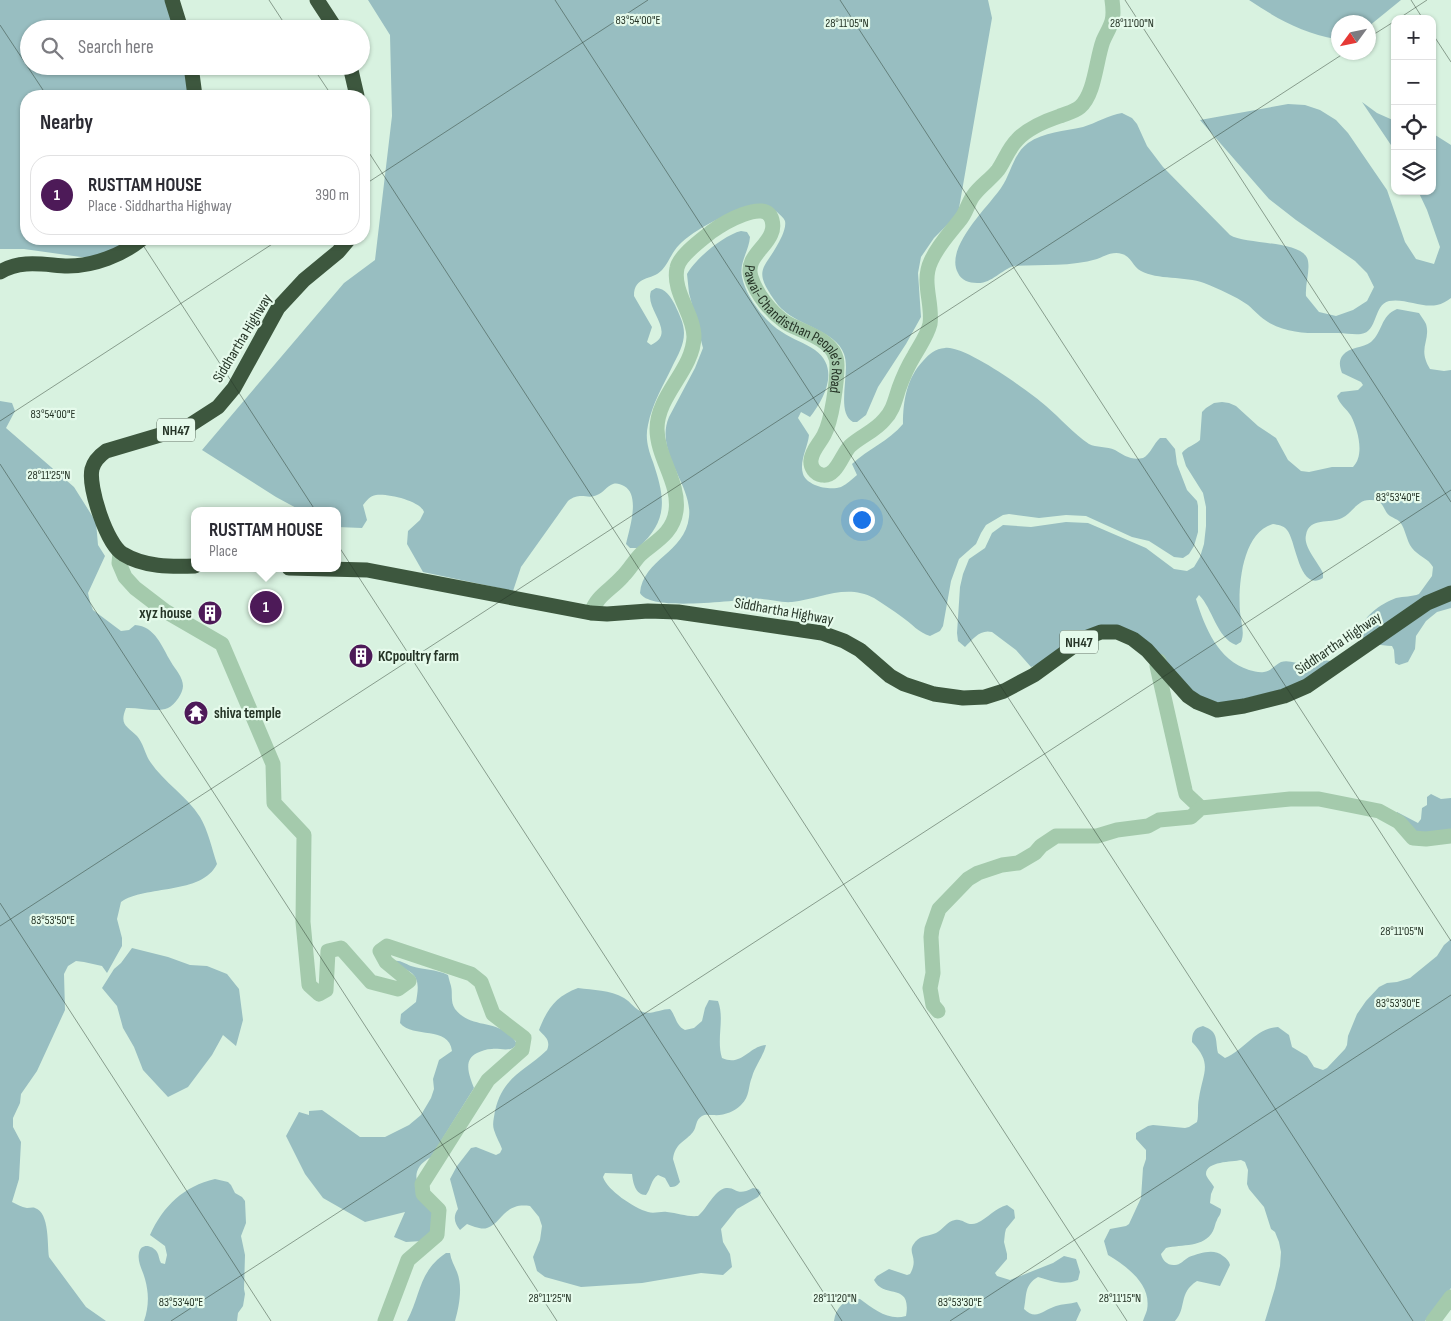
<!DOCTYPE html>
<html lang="en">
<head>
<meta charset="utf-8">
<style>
	:root { --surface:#fff; --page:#f2f2f3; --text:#2b2b33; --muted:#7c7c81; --line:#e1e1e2; --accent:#4d1a58 }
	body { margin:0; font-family:"Sofia Sans Condensed",sans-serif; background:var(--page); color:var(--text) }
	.controls { position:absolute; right:15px; top:15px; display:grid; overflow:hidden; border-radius:10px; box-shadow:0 1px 4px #0004 }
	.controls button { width:45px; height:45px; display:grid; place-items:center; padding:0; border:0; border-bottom:1px solid var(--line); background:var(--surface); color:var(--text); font:25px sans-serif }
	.compass { position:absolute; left:1331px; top:15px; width:45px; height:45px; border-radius:50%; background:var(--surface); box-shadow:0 1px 4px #0004; rotate:237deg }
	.you { position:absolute; left:861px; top:519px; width:18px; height:18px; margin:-12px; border:4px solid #fff; border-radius:50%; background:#1a73e8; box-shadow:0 0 0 8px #1a73e833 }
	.badge { display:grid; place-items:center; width:32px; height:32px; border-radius:50%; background:var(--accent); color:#fff; font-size:16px; font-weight:700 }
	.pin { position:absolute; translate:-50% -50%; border:2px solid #fff; box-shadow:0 1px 5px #0006 }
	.popup { position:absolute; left:191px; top:507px; width:150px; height:65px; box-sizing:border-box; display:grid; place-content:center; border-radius:10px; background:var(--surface); filter:drop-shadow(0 1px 4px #0005); font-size:16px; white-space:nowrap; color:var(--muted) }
	.popup b { font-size:19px; color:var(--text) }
	.popup::after { content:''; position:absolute; left:50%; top:100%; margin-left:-10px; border:10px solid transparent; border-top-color:var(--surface) }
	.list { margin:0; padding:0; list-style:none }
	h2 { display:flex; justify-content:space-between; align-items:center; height:65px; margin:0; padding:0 20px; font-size:21px }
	h2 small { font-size:16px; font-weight:400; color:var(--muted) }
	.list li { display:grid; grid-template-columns:32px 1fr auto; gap:15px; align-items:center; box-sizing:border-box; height:80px; margin:0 10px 10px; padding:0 10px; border:1px solid var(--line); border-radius:20px }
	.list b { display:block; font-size:19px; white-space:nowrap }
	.list p { margin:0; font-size:16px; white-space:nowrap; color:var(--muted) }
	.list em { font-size:16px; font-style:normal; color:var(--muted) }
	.icon { flex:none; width:28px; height:28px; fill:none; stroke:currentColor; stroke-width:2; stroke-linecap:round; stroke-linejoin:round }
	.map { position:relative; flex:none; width:1451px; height:1321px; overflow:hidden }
	.search { position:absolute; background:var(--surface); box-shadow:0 1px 4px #0004; left:20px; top:20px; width:350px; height:55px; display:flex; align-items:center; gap:12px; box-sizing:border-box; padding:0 18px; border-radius:28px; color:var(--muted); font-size:19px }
	.panel { position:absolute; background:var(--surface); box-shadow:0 1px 4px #0004; left:20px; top:90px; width:350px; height:155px; border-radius:20px }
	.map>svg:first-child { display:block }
	.green { fill:#98bec1 }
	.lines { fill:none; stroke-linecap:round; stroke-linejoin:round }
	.minor { stroke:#a4caac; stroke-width:15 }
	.highway { stroke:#3d573e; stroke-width:15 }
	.ticks { fill:none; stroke:#263527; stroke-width:1; stroke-opacity:0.45 }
	.labels { text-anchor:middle; stroke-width:4.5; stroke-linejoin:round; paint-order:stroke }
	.shield { fill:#e5faeb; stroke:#5f7062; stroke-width:1 }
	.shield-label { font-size:14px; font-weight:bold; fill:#263527 }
	.street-label { font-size:15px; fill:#263527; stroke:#e5faeb }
	.poi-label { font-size:15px; font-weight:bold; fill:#263527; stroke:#e5faeb; text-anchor:start }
	.ticks-label { font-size:12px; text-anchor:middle; fill:#263527; stroke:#e5faeb; stroke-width:4.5; stroke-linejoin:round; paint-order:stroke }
</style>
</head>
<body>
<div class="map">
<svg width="1451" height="1321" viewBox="0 0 1451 1321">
	<rect width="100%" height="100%" fill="#d8f2e0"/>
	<g class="green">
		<polygon points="0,0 174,0 184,29 29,29 29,66 190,66 195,96 26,96 26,239 136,239 125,246 88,258 24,249 0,249"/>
		<path d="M368 0H988L992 18 958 214 934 238 921 257 918 273 921 317 906 344 878 387 866 415 857 422H853C835 412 851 372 844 354 836 330 794 325 778 305 749 266 766 271 782 236 784 231 786 226 785 221 784 218 780 215 777 212 755 195 696 227 679 245 672 252 669 262 662 270 652 281 634 275 634 296L652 327 647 342 651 345C678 333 644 309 651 291L656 288C665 288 671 297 675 305 679 314 684 323 684 333 684 345 678 355 673 365 664 384 652 404 648 425 645 438 648 449 653 462 665 498 669 520 638 548H630L626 544C629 530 641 495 624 486 620 484 617 483 613 484 607 486 603 493 597 495 587 500 581 491 568 501L521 567 513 591 423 572 407 544 408 531 420 520 424 512C421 501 387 493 376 495 370 496 367 500 363 505L367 520 362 528 337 527V511L300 510 276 497 202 450 344 283 375 260 392 116 390 35Z"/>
		<path d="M1249 0H1401L1369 26 1368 22H1338V38L1336 39C1303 33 1277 19 1249 0Z"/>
		<polygon points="1362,102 1377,113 1395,121 1395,151"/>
		<path d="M1288 104 1305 105 1320 110 1336 120 1348 133 1387 190 1405 242 1416 259 1434 264 1440 247 1427 210 1418 191H1432V133L1451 145V298C1447 301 1442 304 1437 305 1421 308 1405 298 1389 301 1373 305 1378 332 1361 334 1354 335 1346 333 1338 333 1314 333 1290 335 1268 322 1261 318 1255 311 1248 305 1235 296 1219 289 1204 283 1185 276 1157 280 1141 271 1133 267 1131 256 1122 254 1113 251 1105 256 1097 259 1071 267 1041 264 1014 266 1001 270 991 284 977 283 969 283 961 280 958 273 944 248 988 207 1001 188 1011 174 1013 154 1028 143 1044 132 1064 131 1083 127 1096 123 1109 115 1122 113L1132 118 1137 124 1147 146 1163 167 1230 235C1245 245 1305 240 1308 261 1310 272 1305 284 1306 296L1319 312 1336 316 1353 310 1367 301 1374 287 1367 273 1355 261 1296 220 1269 199 1200 120Z"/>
		<path d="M741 231 747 232 750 237C749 251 739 262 742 277 746 297 765 322 782 332 792 339 805 343 815 350 840 368 825 398 810 417L801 412 798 418 809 435C808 447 799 461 803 474 807 486 830 491 841 487 847 484 852 479 857 475L852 464C868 449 889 441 903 424 903 400 907 378 923 361 930 353 935 349 945 348 965 345 1030 392 1046 406 1060 418 1074 434 1089 444 1096 448 1107 446 1115 450 1123 455 1132 461 1143 458 1150 455 1154 443 1160 438H1166L1175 449 1177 464 1187 490 1197 501 1198 506V532L1194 546 1189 554 1183 558 1174 557 1149 541 1132 537 1086 516 1066 515 1039 518 1009 514 1003 515 986 525 981 533 976 544 959 559 951 581 943 626 940 631 930 636C919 633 911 623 902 617 893 610 883 604 874 598 846 583 819 599 792 602 779 603 767 598 754 599 733 600 650 612 640 593 643 559 685 553 689 517 693 485 654 452 669 417L695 368 703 348 689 293 687 274C696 258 724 235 741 231Z"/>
		<path d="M1397 309 1419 313C1421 316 1424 320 1426 324 1431 341 1417 348 1430 369L1444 371 1451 370V608L1437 612 1426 621 1416 636 1415 649 1408 662 1399 665 1395 663 1394 650 1392 646C1380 645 1368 645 1360 635 1360 617 1381 604 1396 598 1404 596 1412 597 1419 594L1432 576 1433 567C1428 558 1418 556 1412 548 1406 540 1406 530 1400 522 1397 519 1393 518 1390 516 1382 510 1385 500 1371 500 1357 499 1353 513 1342 518 1330 524 1309 517 1306 535 1303 547 1318 562 1323 573V578C1299 593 1296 540 1287 530 1283 525 1278 525 1273 524 1242 533 1238 586 1240 612 1241 622 1245 633 1241 642L1236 645C1216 637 1213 609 1199 595L1196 599C1205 628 1218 660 1249 670 1254 671 1259 673 1264 672 1271 671 1275 665 1281 662 1289 659 1299 665 1308 664 1316 663 1322 659 1331 661V665L1293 687 1222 704 1206 703 1123 630 1031 667 1016 650 992 632C980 629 973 639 965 647L958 641 957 633 960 587 963 574 969 559 985 548 992 533 1003 525 1031 527 1066 522 1088 523 1146 548 1174 569 1187 571 1194 567 1200 557 1204 544 1206 526V507L1203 493 1186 466 1182 453C1186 447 1195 445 1200 440L1202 412 1206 408 1214 403 1222 402 1229 403 1236 406 1258 426 1276 438 1288 460 1301 471 1309 472 1332 467H1353C1365 455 1358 430 1351 416 1347 409 1339 404 1337 396L1341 392 1358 390 1363 385 1361 382 1342 373C1340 367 1338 361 1343 355 1349 347 1363 348 1371 342 1383 332 1380 316 1397 309Z"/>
		<path d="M0 401 12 403 15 411 6 428 74 487 96 522 98 545 105 556 88 593 90 602 93 610 121 631 129 630 135 625C155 626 162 647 171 662 175 669 183 677 183 686 183 693 175 705 168 708 156 713 138 707 126 708 119 725 127 726 137 736 143 743 145 753 149 760 163 782 186 795 200 817 208 830 212 849 217 864 202 895 145 885 121 902L117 919 122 938V946L107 973 102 966 84 962 76 961 68 966 64 974 65 1010 37 1071 21 1094 20 1103 13 1118V1127L21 1142 19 1179 12 1202C17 1204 21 1207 27 1208 30 1208 33 1207 35 1208 50 1213 47 1245 49 1257L86 1307 106 1321H0Z"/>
		<polygon points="1431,794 1441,799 1451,798 1451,832 1417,834 1396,815 1397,812 1418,823 1421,819 1422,808 1427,805 1427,797"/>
		<path d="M1451 939V1288L1425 1321H1265L1275 1288 1280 1266 1281 1252 1279 1242 1275 1232 1271 1229 1264 1207 1249 1189 1247 1184 1248 1170 1245 1162 1241 1160C1232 1162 1206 1161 1206 1174 1206 1177 1212 1183 1214 1187L1211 1194 1210 1203 1221 1209C1221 1215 1219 1215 1217 1220 1215 1223 1215 1227 1213 1231 1204 1248 1182 1244 1166 1248L1161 1254C1162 1260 1168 1266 1175 1265 1180 1265 1184 1260 1189 1257 1200 1253 1214 1248 1223 1256 1227 1259 1229 1261 1230 1265L1220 1286 1197 1281C1178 1293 1187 1308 1175 1321H1143C1144 1317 1146 1314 1147 1310 1152 1284 1126 1266 1108 1255L1104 1241 1110 1229 1126 1226 1129 1224 1141 1198 1143 1168 1146 1159V1150L1136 1139V1133L1148 1126 1153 1125 1185 1128 1189 1127 1197 1122C1199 1114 1197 1107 1199 1098 1203 1072 1213 1064 1192 1042 1192 1033 1194 1028 1203 1026 1219 1032 1215 1039 1218 1053L1225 1058C1245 1050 1255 1028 1278 1027L1289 1035 1292 1047 1307 1056 1314 1067 1323 1070 1327 1068 1345 1049 1347 1045 1348 1036 1357 1014 1366 1001 1379 987 1387 983 1397 982 1410 978 1437 956 1444 945Z"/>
		<polygon points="132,948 168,957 190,965 207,966 227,974 239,989 243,1020 236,1046 223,1035 212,1055 188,1087 168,1097 143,1070 134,1047 123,1028 117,1006 102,988 114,969 121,963"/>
		<path d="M394 961C401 960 405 964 411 966 423 970 436 969 448 975 449 979 450 983 451 986 453 994 450 1001 455 1009 472 1031 502 1017 517 1044 511 1053 501 1048 492 1049 486 1049 482 1051 477 1053 462 1060 470 1077 474 1088L431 1157C403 1173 422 1191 432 1212 434 1217 434 1222 435 1228L422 1241 406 1242 394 1237 405 1212 365 1222 323 1198 305 1174 286 1136 299 1112 309 1115V1111L322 1110 360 1137H385L409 1125 421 1115 431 1098 434 1089 433 1079 439 1060 452 1051C449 1025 413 1039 400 1023L401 1014 416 1002C418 990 421 977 407 970 402 967 398 966 394 961Z"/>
		<path d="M578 988C593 990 610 990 624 998 631 1002 635 1010 643 1012 651 1015 661 1009 670 1009 676 1016 676 1026 685 1030L694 1028 702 1021 705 1008 709 1000 718 1001C725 1019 716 1039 722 1058 742 1067 749 1046 766 1045 763 1057 755 1066 752 1077 748 1086 750 1097 741 1105 734 1112 723 1116 713 1115 709 1115 705 1114 702 1116 695 1120 697 1127 693 1132 685 1142 675 1143 673 1159L680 1182C677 1186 675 1187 670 1187L665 1178 658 1175C651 1179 651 1189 646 1195 635 1195 633 1182 632 1174L605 1173 603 1177C607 1190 634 1208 648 1212 654 1214 661 1211 667 1212 678 1213 687 1217 698 1216 707 1209 714 1190 726 1188 737 1187 736 1197 753 1188L758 1189 761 1193 758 1197 737 1209 721 1229 723 1242 730 1254 732 1267 723 1275 701 1273 642 1283 581 1287 545 1277 537 1271 533 1257 540 1240 542 1226 539 1217 530 1206C504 1202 502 1223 487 1228 481 1230 473 1226 467 1224L460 1230C454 1223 453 1216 458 1209L450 1179 457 1166 471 1148 476 1147 496 1155 500 1153 502 1149C500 1143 496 1137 494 1130 492 1124 494 1118 495 1111 503 1076 524 1072 547 1050 551 1040 545 1037 539 1030 547 1009 556 996 578 988Z"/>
		<path d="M215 1179 228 1182 231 1185 235 1193 242 1197 245 1201 246 1223 241 1236 245 1255 244 1289 245 1294 243 1306 238 1313 237 1321H144C149 1307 149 1293 145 1279 143 1271 137 1262 139 1253 141 1243 152 1245 157 1252 159 1255 159 1260 161 1263L165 1264 167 1255 165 1246 150 1235C163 1206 184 1186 215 1179Z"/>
		<path d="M1007 1205 1014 1210 1015 1218 1006 1229 1005 1233 1004 1242 1007 1254V1259L995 1273 997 1276 1010 1280 1053 1263 1064 1256 1076 1259 1080 1272 1078 1280C1063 1286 1052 1281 1038 1277 1024 1285 1027 1295 1024 1309 1036 1321 1043 1310 1056 1306 1062 1304 1070 1304 1077 1302L1081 1310 1076 1321H834C836 1307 845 1298 860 1299 874 1309 888 1321 906 1316 912 1281 884 1300 874 1280L877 1276 889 1269 907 1275 910 1274C919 1258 908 1254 913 1245 919 1235 926 1237 936 1233 943 1230 947 1221 955 1220 963 1218 967 1227 977 1223 988 1218 995 1208 1007 1205Z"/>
		<path d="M446 1253H450C451 1260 454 1265 457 1272 463 1287 459 1307 455 1321H407C421 1295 418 1272 446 1253Z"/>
	</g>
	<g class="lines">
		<g class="minor">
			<polyline points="120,553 119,563 125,577 135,588 165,611 222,644 273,764 274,803 304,835 303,922 309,985 319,994 326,990 328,951 341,948 371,982 398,989 409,981 386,962 380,951 387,946 471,974 481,982 493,1014 524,1038 522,1050 488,1080 422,1184 423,1194 439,1210 437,1235 408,1260 385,1321"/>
			<path id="s1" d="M591 613C597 595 611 590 623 576 630 569 634 561 641 554 656 541 673 533 676 511 680 483 657 457 657 429 657 395 693 370 694 337 694 314 672 292 677 268 679 256 701 240 711 232 722 224 766 197 772 220 773 224 773 230 771 234 765 249 745 258 751 277 756 294 771 312 785 322 803 333 837 339 837 365 837 382 832 420 824 435 820 443 812 450 811 460 810 467 815 474 822 475 836 478 842 454 850 446 861 436 875 431 884 420 893 411 895 400 899 388 903 377 908 366 914 356 920 345 927 336 930 324 933 303 921 282 931 261 938 245 950 233 960 220 966 213 968 203 973 196 980 186 991 179 998 170 1005 160 1008 149 1017 140 1028 128 1045 121 1060 116 1067 113 1074 112 1080 107 1095 94 1096 60 1103 41 1106 34 1110 28 1112 21 1114 14 1113 7 1112 0"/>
			<polyline points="1159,661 1157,666 1185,790 1186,794 1201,808"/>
			<polyline points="938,1011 933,1005 930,988 933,973 931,937 932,929 939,909 968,879 978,873 1002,865 1018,863 1035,853 1041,846 1056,836 1097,836 1117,830 1148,826 1159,820 1191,817 1201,808 1290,799 1319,799 1379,811 1399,822 1413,838 1426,839 1451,836"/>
			<polyline points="1433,1321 1451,1297"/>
		</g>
		<g class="highway">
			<polyline points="172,0 181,29"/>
			<polyline points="317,0 336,29"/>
			<polyline points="191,66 195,96"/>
			<polyline points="350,66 357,96"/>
			<path d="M0 272C22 259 44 265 68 266 94 266 122 255 142 239"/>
			<path d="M195 566C171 567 144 567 123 554 107 545 88 487 92 469 94 461 99 456 106 451L187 427 218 407 234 388 278 308 304 280 338 252 349 239"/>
			<polyline points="289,568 367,570 591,613 607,614 648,611 678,612 822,633 844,641 860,650 890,676 904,684 934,694 963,698 985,697 1004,691 1034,675 1085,638 1101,632 1117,632 1133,639 1147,650 1188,696 1197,702 1217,710 1244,706 1284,696 1307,686 1427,603 1451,593"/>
		</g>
	</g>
	<path class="ticks" d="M269 0 288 29M555 0 1413 1321M840 0 1451 941M1125 0 1451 502M1411 0 1423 19M1398 19 1427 0M0 25 47 96M1432 33 1451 62M1368 38 1395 21M312 66 332 96M364 145 1127 1321M364 185 648 0M139 239 842 1321M0 421 280 239M0 464 557 1321M0 903 271 1321M0 926 1346 52M171 1321 1451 490M950 1321 1451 995"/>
	<defs>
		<symbol id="building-disc" viewBox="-11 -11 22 22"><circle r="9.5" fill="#4d1a58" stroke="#e5faeb"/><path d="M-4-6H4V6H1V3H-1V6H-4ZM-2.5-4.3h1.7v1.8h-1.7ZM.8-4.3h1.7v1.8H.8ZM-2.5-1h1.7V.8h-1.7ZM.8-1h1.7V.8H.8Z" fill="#fff"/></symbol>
		<symbol id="temple-disc" viewBox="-11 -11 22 22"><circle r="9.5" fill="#4d1a58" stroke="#e5faeb"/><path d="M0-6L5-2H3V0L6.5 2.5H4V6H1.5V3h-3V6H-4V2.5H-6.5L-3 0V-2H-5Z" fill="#fff"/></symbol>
	</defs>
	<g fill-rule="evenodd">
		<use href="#building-disc" x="196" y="599" width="28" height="28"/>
		<use href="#building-disc" x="347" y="642" width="28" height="28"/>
		<use href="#temple-disc" x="182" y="699" width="28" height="28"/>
	</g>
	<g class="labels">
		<g class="shield">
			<rect x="157" y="418.5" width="38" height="23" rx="4"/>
			<rect x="1060" y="630.5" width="38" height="23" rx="4"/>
		</g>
		<g class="shield-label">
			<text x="176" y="435">NH47</text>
			<text x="1079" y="647">NH47</text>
		</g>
		<g class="street-label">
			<text dy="5" stroke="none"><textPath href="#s1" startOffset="649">Pawai-Chandisthan People's Road</textPath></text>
			<text transform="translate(242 338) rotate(-59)" y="5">Siddhartha Highway</text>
			<text transform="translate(784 611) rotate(10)" y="5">Siddhartha Highway</text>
			<text transform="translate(1338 643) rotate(-34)" y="5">Siddhartha Highway</text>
		</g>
		<g class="poi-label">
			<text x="192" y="618" text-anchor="end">xyz house</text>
			<text x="378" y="661">KCpoultry farm</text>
			<text x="214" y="718">shiva temple</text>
		</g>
	</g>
	<g class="ticks-label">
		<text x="638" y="24">83°54'00"E</text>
		<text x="847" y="27">28°11'05"N</text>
		<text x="1132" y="27">28°11'00"N</text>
		<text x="53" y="418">83°54'00"E</text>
		<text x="49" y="479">28°11'25"N</text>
		<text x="1398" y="501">83°53'40"E</text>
		<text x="53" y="924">83°53'50"E</text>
		<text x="1402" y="935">28°11'05"N</text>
		<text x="1398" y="1007">83°53'30"E</text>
		<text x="550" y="1302">28°11'25"N</text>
		<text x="835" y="1302">28°11'20"N</text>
		<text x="1120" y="1302">28°11'15"N</text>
		<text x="181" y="1306">83°53'40"E</text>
		<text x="960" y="1306">83°53'30"E</text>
	</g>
</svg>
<div class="controls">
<button>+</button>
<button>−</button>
<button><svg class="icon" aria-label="locate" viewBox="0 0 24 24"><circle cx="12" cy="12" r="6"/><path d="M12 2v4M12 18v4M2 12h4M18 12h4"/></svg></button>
<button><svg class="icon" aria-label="layers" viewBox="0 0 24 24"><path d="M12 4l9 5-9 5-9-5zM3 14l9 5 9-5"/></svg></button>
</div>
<svg class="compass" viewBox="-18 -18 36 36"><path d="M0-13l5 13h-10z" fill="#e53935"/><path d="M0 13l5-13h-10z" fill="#7c7c81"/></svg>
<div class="you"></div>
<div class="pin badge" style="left:266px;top:607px">1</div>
<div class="popup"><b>RUSTTAM HOUSE</b>Place</div>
<div class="search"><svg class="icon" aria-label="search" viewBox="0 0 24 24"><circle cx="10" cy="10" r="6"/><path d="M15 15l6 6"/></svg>Search here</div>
<section class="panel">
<h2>Nearby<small></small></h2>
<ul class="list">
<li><span class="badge">1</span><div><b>RUSTTAM HOUSE</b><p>Place · Siddhartha Highway</p></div><em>390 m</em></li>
</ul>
</section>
</div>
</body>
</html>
